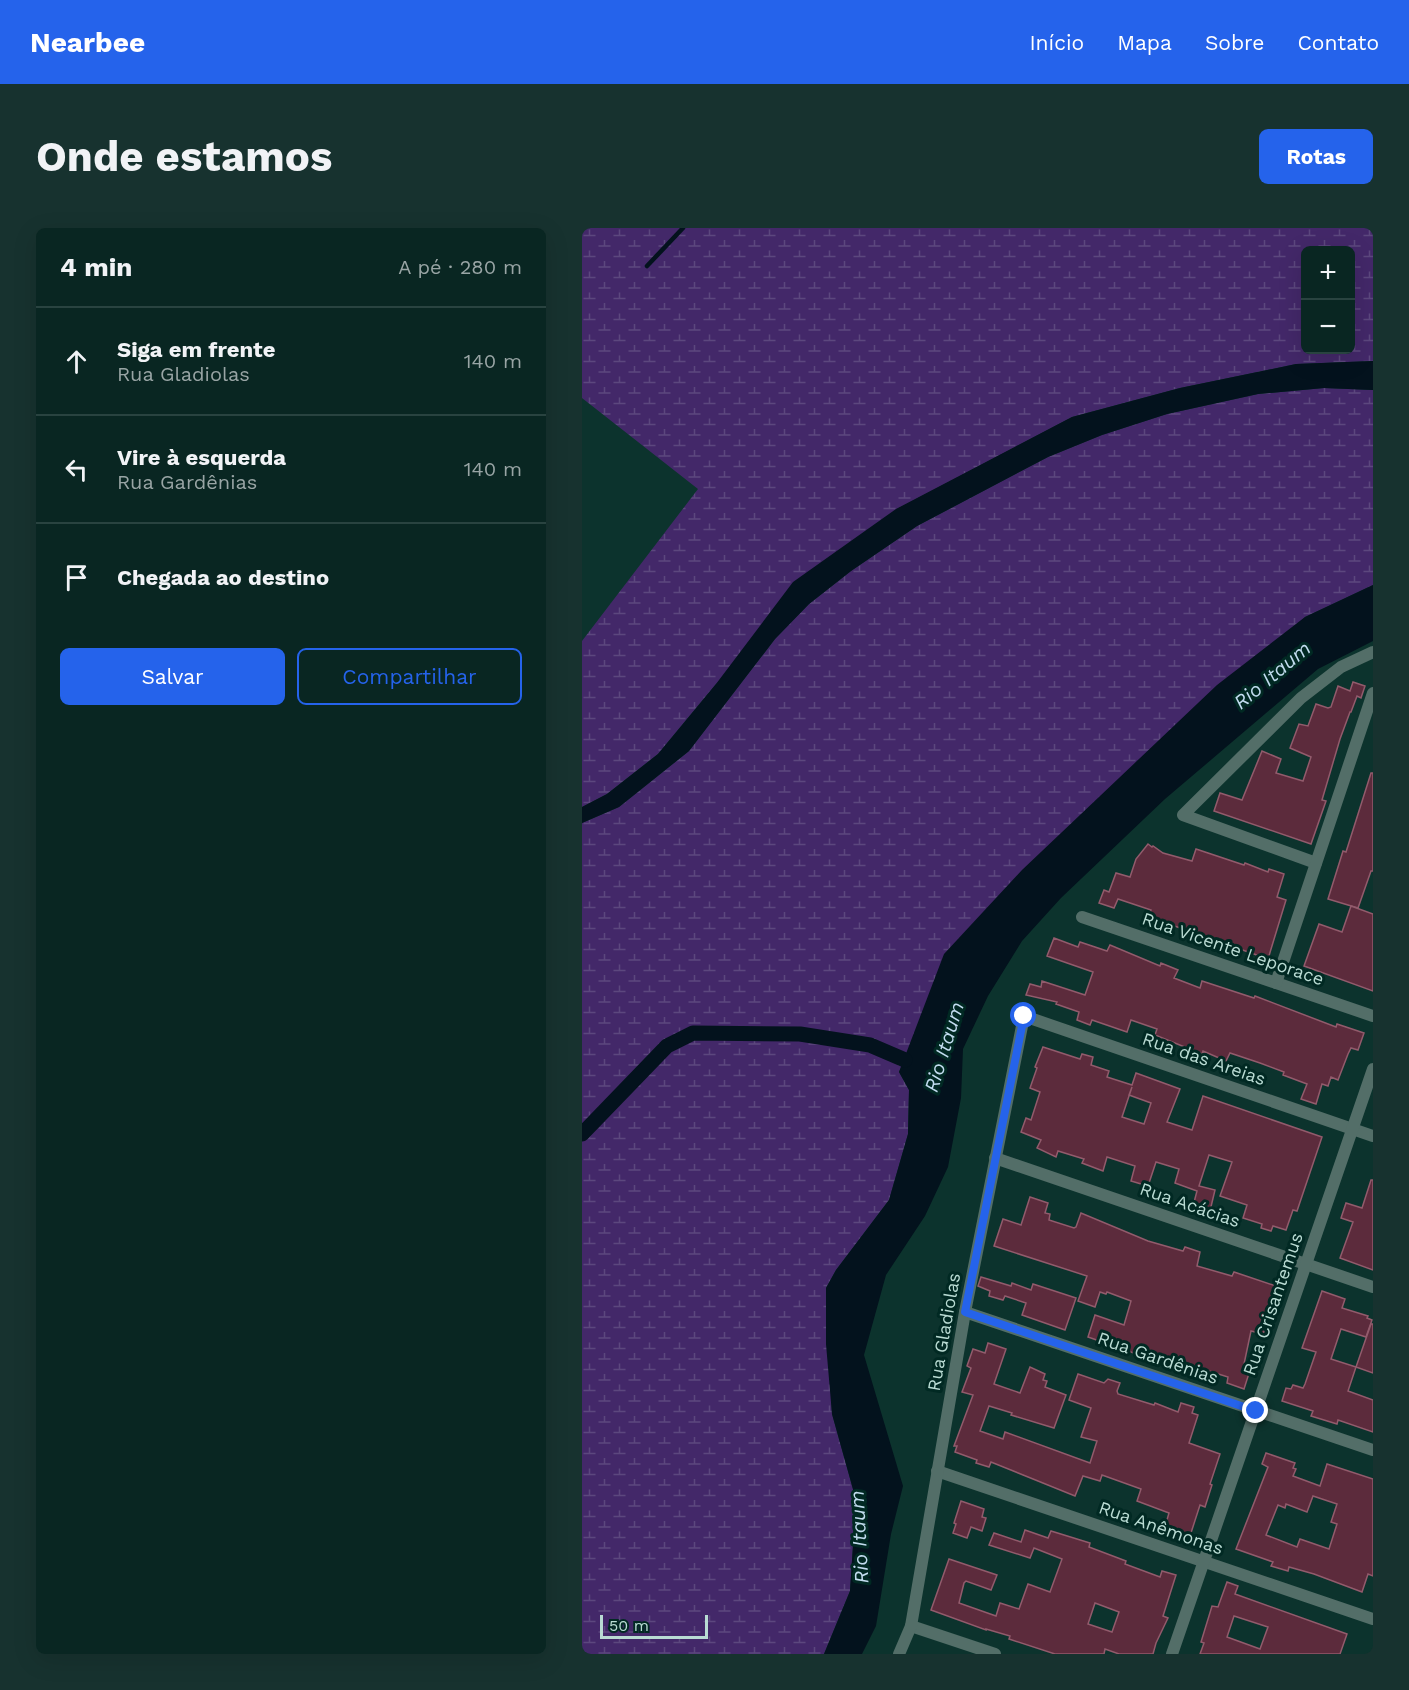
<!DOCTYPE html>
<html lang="pt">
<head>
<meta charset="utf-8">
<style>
	:root { --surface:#092622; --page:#17322f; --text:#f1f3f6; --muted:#99a5a5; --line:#294340; --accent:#2563eb }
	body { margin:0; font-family:"Work Sans",sans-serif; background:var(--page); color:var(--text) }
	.controls { position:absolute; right:18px; top:18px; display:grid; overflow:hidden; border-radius:9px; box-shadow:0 6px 24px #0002 }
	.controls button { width:54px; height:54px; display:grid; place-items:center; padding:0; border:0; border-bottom:2px solid var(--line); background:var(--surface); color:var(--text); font:30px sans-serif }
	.scale { position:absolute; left:18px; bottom:15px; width:108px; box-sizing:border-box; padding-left:6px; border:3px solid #b9dbd3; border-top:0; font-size:16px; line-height:21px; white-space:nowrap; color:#b9dbd3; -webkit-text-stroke:4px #012923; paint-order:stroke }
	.stop { position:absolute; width:18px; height:18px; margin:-14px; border:4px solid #2563eb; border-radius:50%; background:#fff }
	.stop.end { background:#2563eb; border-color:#fff; box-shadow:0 2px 6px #0008 }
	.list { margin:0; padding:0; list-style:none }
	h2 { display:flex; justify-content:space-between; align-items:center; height:78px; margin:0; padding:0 24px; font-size:26px }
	h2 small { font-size:20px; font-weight:400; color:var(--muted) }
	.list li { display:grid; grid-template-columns:39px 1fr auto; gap:18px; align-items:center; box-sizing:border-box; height:108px; padding:0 24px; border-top:2px solid var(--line) }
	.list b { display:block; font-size:22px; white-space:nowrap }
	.list p { margin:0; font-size:20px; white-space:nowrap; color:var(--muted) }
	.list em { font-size:20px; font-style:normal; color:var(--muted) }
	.actions { display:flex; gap:12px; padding:18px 24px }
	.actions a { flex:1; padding:14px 0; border:2px solid var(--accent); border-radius:9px; text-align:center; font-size:21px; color:var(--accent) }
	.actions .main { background:var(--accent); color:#fff }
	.icon { flex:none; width:33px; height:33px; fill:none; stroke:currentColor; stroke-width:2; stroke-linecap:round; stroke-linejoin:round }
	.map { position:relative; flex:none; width:791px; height:1426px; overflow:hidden; border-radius:9px }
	header { display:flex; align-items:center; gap:36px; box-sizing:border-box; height:84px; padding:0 30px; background:var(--accent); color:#fff }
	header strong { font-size:28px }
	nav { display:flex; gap:33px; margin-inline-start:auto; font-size:21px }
	.intro { display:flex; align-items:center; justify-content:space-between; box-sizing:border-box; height:144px; padding:0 36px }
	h1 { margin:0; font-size:42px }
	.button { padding:15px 27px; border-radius:9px; background:var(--accent); color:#fff; font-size:21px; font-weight:700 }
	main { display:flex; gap:36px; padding:0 36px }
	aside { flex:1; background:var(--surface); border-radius:9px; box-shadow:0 6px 24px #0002 }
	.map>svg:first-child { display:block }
	.wetland { fill:url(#wetland-marsh); fill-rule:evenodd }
	.water { fill:#03121d }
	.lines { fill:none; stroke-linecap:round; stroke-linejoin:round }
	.stream { stroke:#03121d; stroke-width:4.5 }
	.canal { stroke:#03121d; stroke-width:15 }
	.building { fill:#5c2b3c; stroke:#925b6c; stroke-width:1.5; fill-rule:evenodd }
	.street { stroke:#536e68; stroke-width:12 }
	.route { stroke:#2563eb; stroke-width:8 }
	.labels { text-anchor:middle; stroke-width:6; stroke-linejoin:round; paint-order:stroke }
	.street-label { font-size:18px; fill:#b9dbd3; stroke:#012923 }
	.water-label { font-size:20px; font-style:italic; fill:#c2dcef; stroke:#012923 }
</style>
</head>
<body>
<header>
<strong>Nearbee</strong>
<nav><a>Início</a><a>Mapa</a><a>Sobre</a><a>Contato</a></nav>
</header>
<div class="intro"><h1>Onde estamos</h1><a class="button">Rotas</a></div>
<main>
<aside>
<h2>4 min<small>A pé · 280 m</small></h2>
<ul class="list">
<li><svg class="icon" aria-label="ahead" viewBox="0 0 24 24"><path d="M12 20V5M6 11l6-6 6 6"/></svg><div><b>Siga em frente</b><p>Rua Gladiolas</p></div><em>140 m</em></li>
<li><svg class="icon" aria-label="left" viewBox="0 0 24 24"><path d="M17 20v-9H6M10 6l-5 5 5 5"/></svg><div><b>Vire à esquerda</b><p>Rua Gardênias</p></div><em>140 m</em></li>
<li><svg class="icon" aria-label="arrive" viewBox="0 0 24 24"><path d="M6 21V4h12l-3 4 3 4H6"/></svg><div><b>Chegada ao destino</b></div></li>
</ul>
<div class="actions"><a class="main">Salvar</a><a>Compartilhar</a></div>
</aside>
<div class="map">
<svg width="791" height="1426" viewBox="0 0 791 1426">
	<defs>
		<pattern id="wetland-marsh" width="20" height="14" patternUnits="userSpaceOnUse" patternTransform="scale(1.5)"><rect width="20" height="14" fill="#432869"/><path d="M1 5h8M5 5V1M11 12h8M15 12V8" fill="none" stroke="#5c477e"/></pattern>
	</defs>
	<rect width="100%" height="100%" fill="#0c332d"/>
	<g class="wetland">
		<path d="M0 0H791V133L714 136 598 160 490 189 315 281 134 456 76 526 25 566 0 579V413L116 261 0 170ZM724 22H768V122H724Z"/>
		<polygon points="742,160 791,162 791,357 723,389 339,791 317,844 327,862 326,906 307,972 254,1042 244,1060 250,1186 274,1272 268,1363 242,1426 0,1426 0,595 37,579 107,523 193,411 227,376 269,343 335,298 466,229 520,207 585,186 676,166"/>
	</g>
	<g class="water">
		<polygon points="791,133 791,162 742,160 676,166 585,186 520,207 466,229 335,298 269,343 227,376 193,411 107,523 37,579 0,595 0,579 25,566 76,526 134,456 211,354 314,281 490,189 598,160 714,136"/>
		<polygon points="791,357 791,413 736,441 583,571 479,670 440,713 406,768 381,821 379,870 366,939 343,988 304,1047 282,1127 321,1258 309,1306 294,1398 280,1426 242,1426 268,1363 274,1272 250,1186 244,1116 244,1060 254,1042 307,972 326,906 327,862 317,844 362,726 440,642 635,457 723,389"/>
	</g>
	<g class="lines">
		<polyline class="stream" points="65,38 101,0"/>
		<polyline class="canal" points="0,906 85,818 111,805 218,806 288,817 323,832"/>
	</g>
	<g class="building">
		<polygon points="771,454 783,458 779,470 775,468 769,484 768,484 758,511 740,572 744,573 729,616 632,583 638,565 660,572 680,523 699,531 694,545 721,553 729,529 708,520 717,496 726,498 734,476 746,480 749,479 756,458 768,463"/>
		<polygon points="789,545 791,545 791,643 789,643 776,680 746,671 761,623 764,624"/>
		<polygon points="566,616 570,619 571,618 581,625 610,633 614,621 662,637 663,635 686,644 687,641 702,646 695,669 704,672 686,731 567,689 569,682 536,671 532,680 517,675 522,662 527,664 534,645 548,649 554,631"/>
		<polygon points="769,678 791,686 791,763 722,738 737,696 760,704"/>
		<polygon points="472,710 496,719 498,714 525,723 528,717 578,738 579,735 596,742 592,750 618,760 620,753 672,770 673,768 754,799 755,796 782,805 776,822 769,820 766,826 756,852 749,849 746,858 740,856 734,876 719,871 725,856 701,847 702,844 678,835 648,825 644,833 621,823 620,826 573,807 575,801 549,792 545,804 510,792 508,797 495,792 497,784 474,776 475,774 444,767 448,756 459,759 460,753 503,767 511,744 465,728"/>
		<path d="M461 819 498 831 500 826 511 829 509 837 527 843 525 849 550 857 554 845 598 861 585 894 610 902 621 868 740 909 715 983 711 982 704 1002 691 998 689 1003 679 1000 680 996 661 990 665 977 638 968 650 934 627 927 617 958 633 962 627 987 610 982 615 963 593 955 597 941 574 934 566 958 549 953 553 938 525 929 521 943 500 935 502 931 476 923 474 929 455 920 459 912 439 904 444 890 449 892 458 864 448 860 455 840 453 839ZM550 859 547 867 569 875 562 896 540 889Z"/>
		<polygon points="789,952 791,952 791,1042 758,1030 771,994 759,990 764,975 780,980"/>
		<polygon points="448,969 466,975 463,985 468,986 467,992 492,1000 494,999 499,985 566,1013 601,1023 603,1019 618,1024 615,1038 650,1048 652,1044 697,1059 681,1106 669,1103 662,1136 669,1139 662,1161 645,1155 646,1149 614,1139 613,1141 611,1140 609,1145 506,1109 513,1087 542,1097 549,1073 525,1064 524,1066 518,1064 513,1079 496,1073 505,1048 412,1018 421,991 439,997"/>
		<polygon points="399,1049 429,1058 430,1055 449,1062 451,1056 494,1070 483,1102 440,1087 444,1075 423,1068 421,1072 407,1068 408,1063 396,1058"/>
		<polygon points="740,1063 763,1071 760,1080 786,1088 785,1090 790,1092 784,1109 759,1101 749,1131 774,1139 766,1163 791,1172 791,1204 756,1192 755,1196 729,1188 731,1183 700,1173 704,1160 709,1161 711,1157 721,1160 723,1156 734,1124 720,1120"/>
		<polygon points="789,1096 791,1096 791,1145 774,1139"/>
		<polygon points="406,1115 424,1121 412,1156 438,1165 448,1139 463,1146 461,1152 465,1153 463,1159 484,1167 472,1200 429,1187 430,1185 407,1178 398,1203 421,1211 423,1204 508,1235 515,1213 499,1209 509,1180 487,1172 496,1146 522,1155 526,1151 538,1155 535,1163 536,1166 572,1177 573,1175 596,1184 599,1175 612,1179 610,1185 616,1187 607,1215 638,1226 628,1256 630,1257 623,1279 618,1277 607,1311 582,1302 587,1285 555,1273 559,1261 520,1247 518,1253 501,1248 493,1268 409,1234 407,1239 394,1235 395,1232 373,1224 375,1218 372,1218 391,1167 380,1164 389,1140 385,1138 391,1121 403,1125"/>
		<path d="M684 1225 713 1235 711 1240 714 1241 711 1248 738 1258 745 1236 791 1251V1348L786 1346 780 1364 732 1346 707 1339 706 1343 689 1338 691 1334 654 1321 686 1239 680 1236ZM731 1268 755 1276 749 1294 755 1296 747 1321 718 1311 715 1319 684 1307 696 1277 703 1280 704 1276 725 1284Z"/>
		<polygon points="379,1273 402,1281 400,1289 404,1290 400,1303 389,1299 385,1310 371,1305 374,1296 372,1295"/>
		<path d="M443 1302 466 1310 469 1303 508 1315 507 1319 544 1333 543 1336 578 1349 580 1343 594 1347 581 1388 586 1390 574 1415 571 1426H537L523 1421 522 1426H473L427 1411 428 1408 404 1401V1402L349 1382 367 1331 415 1347 409 1362 384 1353 382 1355 377 1375 414 1388 418 1375 437 1381 446 1356 468 1364 480 1331 452 1320 448 1330 407 1317 412 1305 439 1314ZM513 1375 537 1384 530 1404 506 1396Z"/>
		<path d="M645 1354 656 1358 653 1366 765 1406 758 1426H618L622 1415 619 1414 630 1378 636 1379ZM652 1388 686 1399 678 1421 645 1409Z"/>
	</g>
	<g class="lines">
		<g class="street">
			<polyline points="734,635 601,587 719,470 759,439 791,424"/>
			<polyline points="500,689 791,788"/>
			<polyline points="694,755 791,465"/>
			<polyline points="413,930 791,1059"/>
			<polyline points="383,1084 791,1222"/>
			<polyline points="355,1243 791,1391"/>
			<polyline points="329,1398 413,1426"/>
			<polyline points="317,1426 329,1398 383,1084 442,788 791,908"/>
			<polyline points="590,1426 791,841"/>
		</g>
	</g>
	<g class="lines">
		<polyline class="route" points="442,788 383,1084 674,1183"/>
	</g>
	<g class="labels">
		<g class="street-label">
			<text transform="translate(651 721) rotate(19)" y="6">Rua Vicente Leporace</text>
			<text transform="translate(622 831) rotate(19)" y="6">Rua das Areias</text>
			<text transform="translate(608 977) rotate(19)" y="6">Rua Acácias</text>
			<text transform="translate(691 1076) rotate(-71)" y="6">Rua Crisantemus</text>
			<text transform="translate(362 1104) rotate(-80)" y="6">Rua Gladiolas</text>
			<text transform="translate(576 1130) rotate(19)" y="6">Rua Gardênias</text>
			<text transform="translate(579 1300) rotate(19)" y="6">Rua Anêmonas</text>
		</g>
		<g class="water-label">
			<text transform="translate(690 447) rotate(-40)" y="7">Rio Itaum</text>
			<text transform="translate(362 819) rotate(-73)" y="7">Rio Itaum</text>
			<text transform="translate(277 1309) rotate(-93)" y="7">Rio Itaum</text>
		</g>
	</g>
</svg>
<div class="controls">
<button>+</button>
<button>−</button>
</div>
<div class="scale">50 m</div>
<div class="stop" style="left:442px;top:788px"></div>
<div class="stop end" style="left:674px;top:1183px"></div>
</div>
</main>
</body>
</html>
